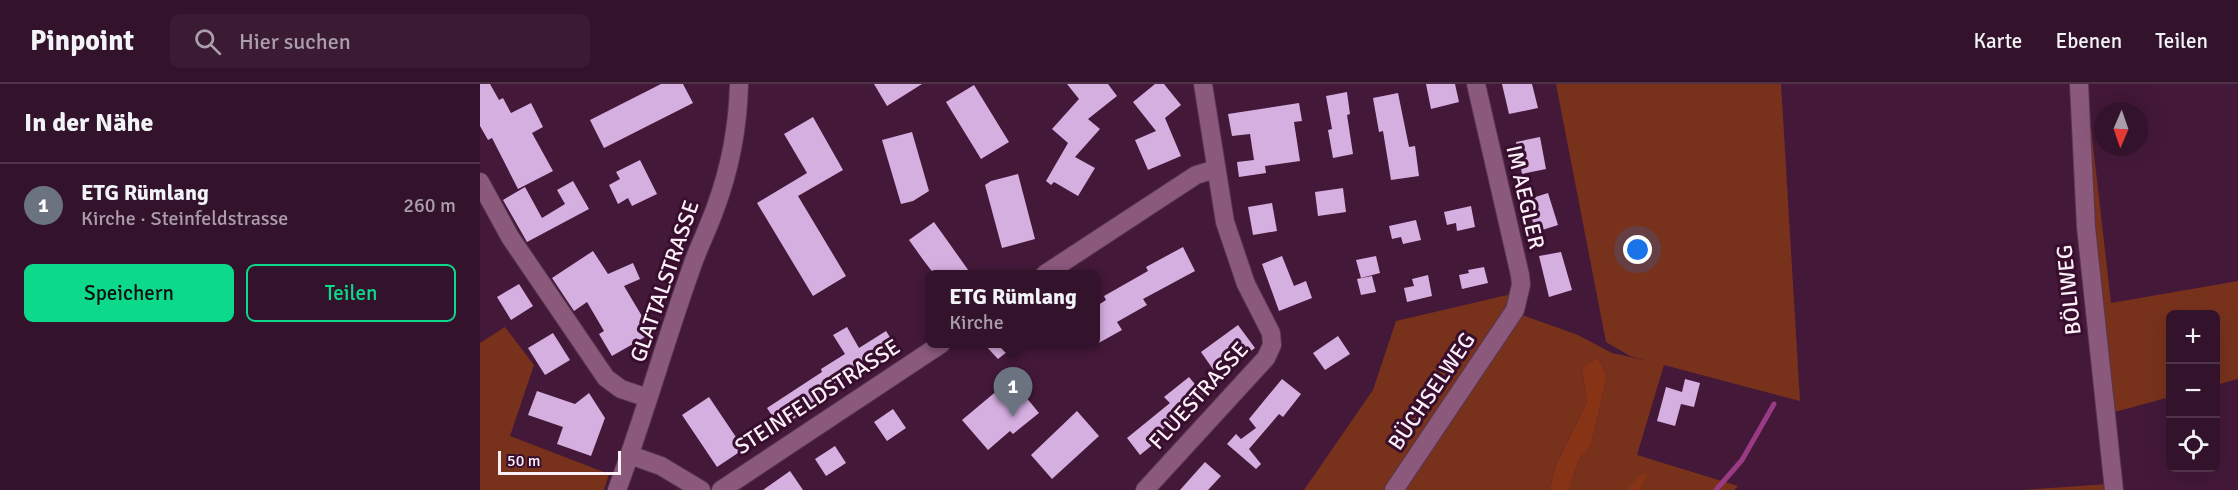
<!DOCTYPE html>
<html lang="de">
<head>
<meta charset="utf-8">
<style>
	:root { --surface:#33122b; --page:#3b1b33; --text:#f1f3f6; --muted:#a99ea9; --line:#4e3247; --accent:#0cd98a }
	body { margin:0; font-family:Signika,sans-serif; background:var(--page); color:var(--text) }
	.controls { position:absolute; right:18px; bottom:18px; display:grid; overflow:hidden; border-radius:9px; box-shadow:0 6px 24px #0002 }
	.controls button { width:54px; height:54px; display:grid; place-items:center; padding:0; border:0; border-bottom:2px solid var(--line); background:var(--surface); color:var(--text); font:30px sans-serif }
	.compass { position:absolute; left:1614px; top:18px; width:54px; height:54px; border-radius:50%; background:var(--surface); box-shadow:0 6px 24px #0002; rotate:182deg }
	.scale { position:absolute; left:18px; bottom:15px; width:123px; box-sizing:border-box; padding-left:6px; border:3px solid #fcf0f8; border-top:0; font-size:16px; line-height:21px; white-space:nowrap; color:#fcf0f8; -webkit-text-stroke:4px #380e2e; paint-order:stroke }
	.you { position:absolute; left:1158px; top:166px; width:21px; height:21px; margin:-15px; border:4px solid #fff; border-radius:50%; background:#1a73e8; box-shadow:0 0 0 9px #1a73e833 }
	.badge { display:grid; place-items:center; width:39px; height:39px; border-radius:50%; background:var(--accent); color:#fff; font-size:20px; font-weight:700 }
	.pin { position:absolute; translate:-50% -50px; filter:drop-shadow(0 2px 3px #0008) }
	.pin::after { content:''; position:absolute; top:32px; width:21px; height:18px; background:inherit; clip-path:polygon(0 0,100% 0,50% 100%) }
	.popup { position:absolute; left:446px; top:186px; width:174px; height:78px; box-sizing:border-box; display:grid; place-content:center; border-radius:9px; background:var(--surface); filter:drop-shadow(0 2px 4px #0005); font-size:20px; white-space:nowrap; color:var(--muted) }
	.popup b { font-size:22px; color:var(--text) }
	.popup::after { content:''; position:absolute; left:50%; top:100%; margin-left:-12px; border:12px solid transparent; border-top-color:var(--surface) }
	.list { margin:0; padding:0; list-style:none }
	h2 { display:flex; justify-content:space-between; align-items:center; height:78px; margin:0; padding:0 24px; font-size:26px }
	h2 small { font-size:20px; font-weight:400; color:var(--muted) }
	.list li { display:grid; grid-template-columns:39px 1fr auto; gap:18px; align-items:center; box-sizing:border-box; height:84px; padding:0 24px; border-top:2px solid var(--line) }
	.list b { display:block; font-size:22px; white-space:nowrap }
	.list p { margin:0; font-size:20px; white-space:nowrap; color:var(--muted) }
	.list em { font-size:20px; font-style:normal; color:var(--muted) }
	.actions { display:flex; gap:12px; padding:18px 24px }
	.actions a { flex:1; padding:14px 0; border:2px solid var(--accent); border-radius:9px; text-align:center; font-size:21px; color:var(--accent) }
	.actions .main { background:var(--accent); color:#111 }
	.icon { flex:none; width:33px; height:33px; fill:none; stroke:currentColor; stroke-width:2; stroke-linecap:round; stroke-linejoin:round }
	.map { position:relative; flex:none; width:1758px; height:406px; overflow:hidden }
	header { display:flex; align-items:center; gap:36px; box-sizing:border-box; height:84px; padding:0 30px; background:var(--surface); border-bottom:2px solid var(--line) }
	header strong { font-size:28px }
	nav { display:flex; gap:33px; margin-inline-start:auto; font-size:21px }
	.search { width:420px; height:54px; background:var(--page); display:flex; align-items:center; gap:15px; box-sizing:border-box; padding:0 21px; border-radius:9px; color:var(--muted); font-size:22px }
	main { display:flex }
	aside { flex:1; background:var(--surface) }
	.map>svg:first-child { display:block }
	.green { fill:#78321c }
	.forest { fill:#873315 }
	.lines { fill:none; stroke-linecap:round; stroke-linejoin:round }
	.stream { stroke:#9a3a83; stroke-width:5 }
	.building { fill:#d6afe1 }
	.minor-casing { stroke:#573650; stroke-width:20 }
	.minor { stroke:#8b597c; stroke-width:18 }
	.labels { text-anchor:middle; stroke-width:6; stroke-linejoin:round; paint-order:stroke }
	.street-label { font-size:22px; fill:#fcf0f8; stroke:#380e2e }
</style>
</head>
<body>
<header>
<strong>Pinpoint</strong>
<div class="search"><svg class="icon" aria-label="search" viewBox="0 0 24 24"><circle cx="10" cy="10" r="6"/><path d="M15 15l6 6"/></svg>Hier suchen</div>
<nav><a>Karte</a><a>Ebenen</a><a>Teilen</a></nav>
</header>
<main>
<aside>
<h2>In der Nähe<small></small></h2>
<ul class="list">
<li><span class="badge" style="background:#6b7280">1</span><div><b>ETG Rümlang</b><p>Kirche · Steinfeldstrasse</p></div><em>260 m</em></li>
</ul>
<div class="actions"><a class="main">Speichern</a><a>Teilen</a></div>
</aside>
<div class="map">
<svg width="1758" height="406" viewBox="0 0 1758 406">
	<rect width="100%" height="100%" fill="#441839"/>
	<g class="green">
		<polygon points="1076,0 1301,0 1320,317 1184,281 1157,371 1258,402 1254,406 1089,406 1099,375 1111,362 1127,292 1118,273 1102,284 1107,318 1076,381 1069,406 824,406 893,306 916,237 1036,209 1039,230 1098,251 1132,269 1164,276 1150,272 1126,258"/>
		<polygon points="1606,0 1631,219 1758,197 1758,295 1736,301 1736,231 1690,231 1690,313 1631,329 1618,218"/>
		<polygon points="25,243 54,281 30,352 129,390 124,406 0,406 0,259"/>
		<polygon points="1629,400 1630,406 1542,406"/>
	</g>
	<g class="forest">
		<polygon points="1118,273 1127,292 1111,362 1099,375 1089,406 1069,406 1076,381 1107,318 1102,284"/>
		<polygon points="1168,390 1159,406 1147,406 1159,392"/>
	</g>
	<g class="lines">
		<polyline class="stream" points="1236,406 1262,376 1294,320"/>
	</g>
	<g class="building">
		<polygon points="0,0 10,0 19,16 23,14 31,29 51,19 63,43 52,49 73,87 38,105 12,54 8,56 0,42"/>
		<polygon points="181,0 203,0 213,19 124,64 110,36"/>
		<polygon points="394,0 442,0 407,22"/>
		<polygon points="587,0 628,0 637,12 608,35 620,45 595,73 615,84 598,112 574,98 571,101 566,97 588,59 572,45 599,15"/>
		<polygon points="675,0 684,0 701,21 685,34 701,72 668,86 655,56 676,47 653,18"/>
		<polygon points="946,0 975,0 979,18 951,25"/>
		<polygon points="1022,0 1052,0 1058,24 1029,30"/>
		<polygon points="494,1 529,58 501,75 466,18"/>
		<polygon points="867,8 870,30 867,31 873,70 853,74 848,46 852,45 846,12"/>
		<polygon points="918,9 929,63 935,62 939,92 911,96 903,47 899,48 893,14"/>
		<polygon points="819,19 822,37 814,38 820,77 785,82 786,89 759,93 757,78 774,76 770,50 752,52 748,30"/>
		<polygon points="333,33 363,86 318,112 366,192 333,212 277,119 327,89 304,50"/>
		<polygon points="432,48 449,107 433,117 421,120 402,56"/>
		<polygon points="1060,53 1066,85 1042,90 1036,58"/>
		<polygon points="160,76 177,110 152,122 148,114 138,120 129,101 140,95 136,88"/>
		<polygon points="538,90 555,155 522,164 505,101 511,97"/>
		<polygon points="93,97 109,125 47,158 23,116 45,103 62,134 85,120 77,106"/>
		<polygon points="863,104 866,128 838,132 835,108"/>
		<polygon points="1068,109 1078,141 1056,148 1046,116"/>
		<polygon points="792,119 797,147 773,151 768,123"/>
		<polygon points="991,122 995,143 977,147 976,139 967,141 964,128"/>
		<polygon points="936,136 941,156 923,160 921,153 912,155 909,142"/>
		<polygon points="454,138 469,159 491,190 454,190 444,177 429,156"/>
		<polygon points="703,163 715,187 663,215 667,221 637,238 642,246 615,261 615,223 626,216 624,212 668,187 666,183"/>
		<polygon points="113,167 128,190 153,179 160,195 144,202 172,249 132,272 119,250 124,247 107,218 94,227 72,194"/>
		<polygon points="1081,168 1092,206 1069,213 1059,172"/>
		<polygon points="802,172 814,202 826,197 832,214 799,227 782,180"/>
		<polygon points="896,172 900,189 881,194 876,176"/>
		<polygon points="1004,183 1008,199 982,205 979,191 989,189 988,186"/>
		<polygon points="948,191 952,212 927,218 924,204 934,202 932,195"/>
		<polygon points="892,192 896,208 881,211 877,195"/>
		<polygon points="39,200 53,222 31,236 17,213"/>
		<polygon points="758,241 775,264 737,291 721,268"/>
		<polygon points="367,243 379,264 406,247 415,261 337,312 340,317 300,344 287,324 342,288 341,285 365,270 353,251"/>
		<polygon points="73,249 90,276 65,291 48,264"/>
		<polygon points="858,252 870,270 845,286 833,269"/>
		<polygon points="504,260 537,260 518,275"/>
		<polygon points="709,293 724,311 683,345 686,350 660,371 647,354 690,319 684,313"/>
		<polygon points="531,295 559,329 533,350 530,347 508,366 482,336"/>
		<polygon points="802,295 821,310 803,333 799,330 769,365 781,380 776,385 747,360 756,350 761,355 776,344 769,335"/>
		<polygon points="1205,295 1220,299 1214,323 1201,320 1195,342 1177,337 1186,303 1202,308"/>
		<polygon points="57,307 95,320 109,309 125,334 111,372 77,360 83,343 48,331"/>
		<polygon points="229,313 264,365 237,383 202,331"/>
		<polygon points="413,325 426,344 407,357 394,338"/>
		<polygon points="597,327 619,352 572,395 551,371"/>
		<polygon points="355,362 366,379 346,392 335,375"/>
		<polygon points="725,378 741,392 728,406 700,406"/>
		<polygon points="310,387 323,406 283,406"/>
	</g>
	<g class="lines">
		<defs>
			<g id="minor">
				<polyline points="1599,0 1606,143 1634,406"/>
				<polyline points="0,98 30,153 126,294 141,305 168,314"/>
				<polyline points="565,190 716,91 736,85"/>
				<polyline points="150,371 181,382 221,406"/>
				<path d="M137 406C164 333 185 258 211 185 218 164 228 145 235 125 250 85 258 42 259 0"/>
				<polyline points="241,406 461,260"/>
				<polyline points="665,406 786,274 792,261 791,249 766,200 745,138 723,0"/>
				<polyline points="914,406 1035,226 1041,201 1040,191 996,0"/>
			</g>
		</defs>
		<use href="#minor" class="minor-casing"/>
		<use href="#minor" class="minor"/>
	</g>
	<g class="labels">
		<g class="street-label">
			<text transform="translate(1046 113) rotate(77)" y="8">IM AEGLER</text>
			<text transform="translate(184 197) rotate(-71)" y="8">GLATTALSTRASSE</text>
			<text transform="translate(1588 206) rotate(-96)" y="8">BÖLIWEG</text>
			<text transform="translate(951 307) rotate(-56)" y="8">BÜCHSELWEG</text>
			<text transform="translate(718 311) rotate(-48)" y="8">FLUESTRASSE</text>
			<text transform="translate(337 312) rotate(-33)" y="8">STEINFELDSTRASSE</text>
		</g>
	</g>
</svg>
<div class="controls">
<button>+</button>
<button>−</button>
<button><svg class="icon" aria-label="locate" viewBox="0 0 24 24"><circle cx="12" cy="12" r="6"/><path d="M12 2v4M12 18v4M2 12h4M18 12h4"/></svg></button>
</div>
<svg class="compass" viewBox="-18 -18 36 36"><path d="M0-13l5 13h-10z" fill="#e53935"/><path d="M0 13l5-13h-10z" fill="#a99ea9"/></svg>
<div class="scale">50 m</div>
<div class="you"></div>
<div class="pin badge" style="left:533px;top:333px;background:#6b7280">1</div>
<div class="popup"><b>ETG Rümlang</b>Kirche</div>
</div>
</main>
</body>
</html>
